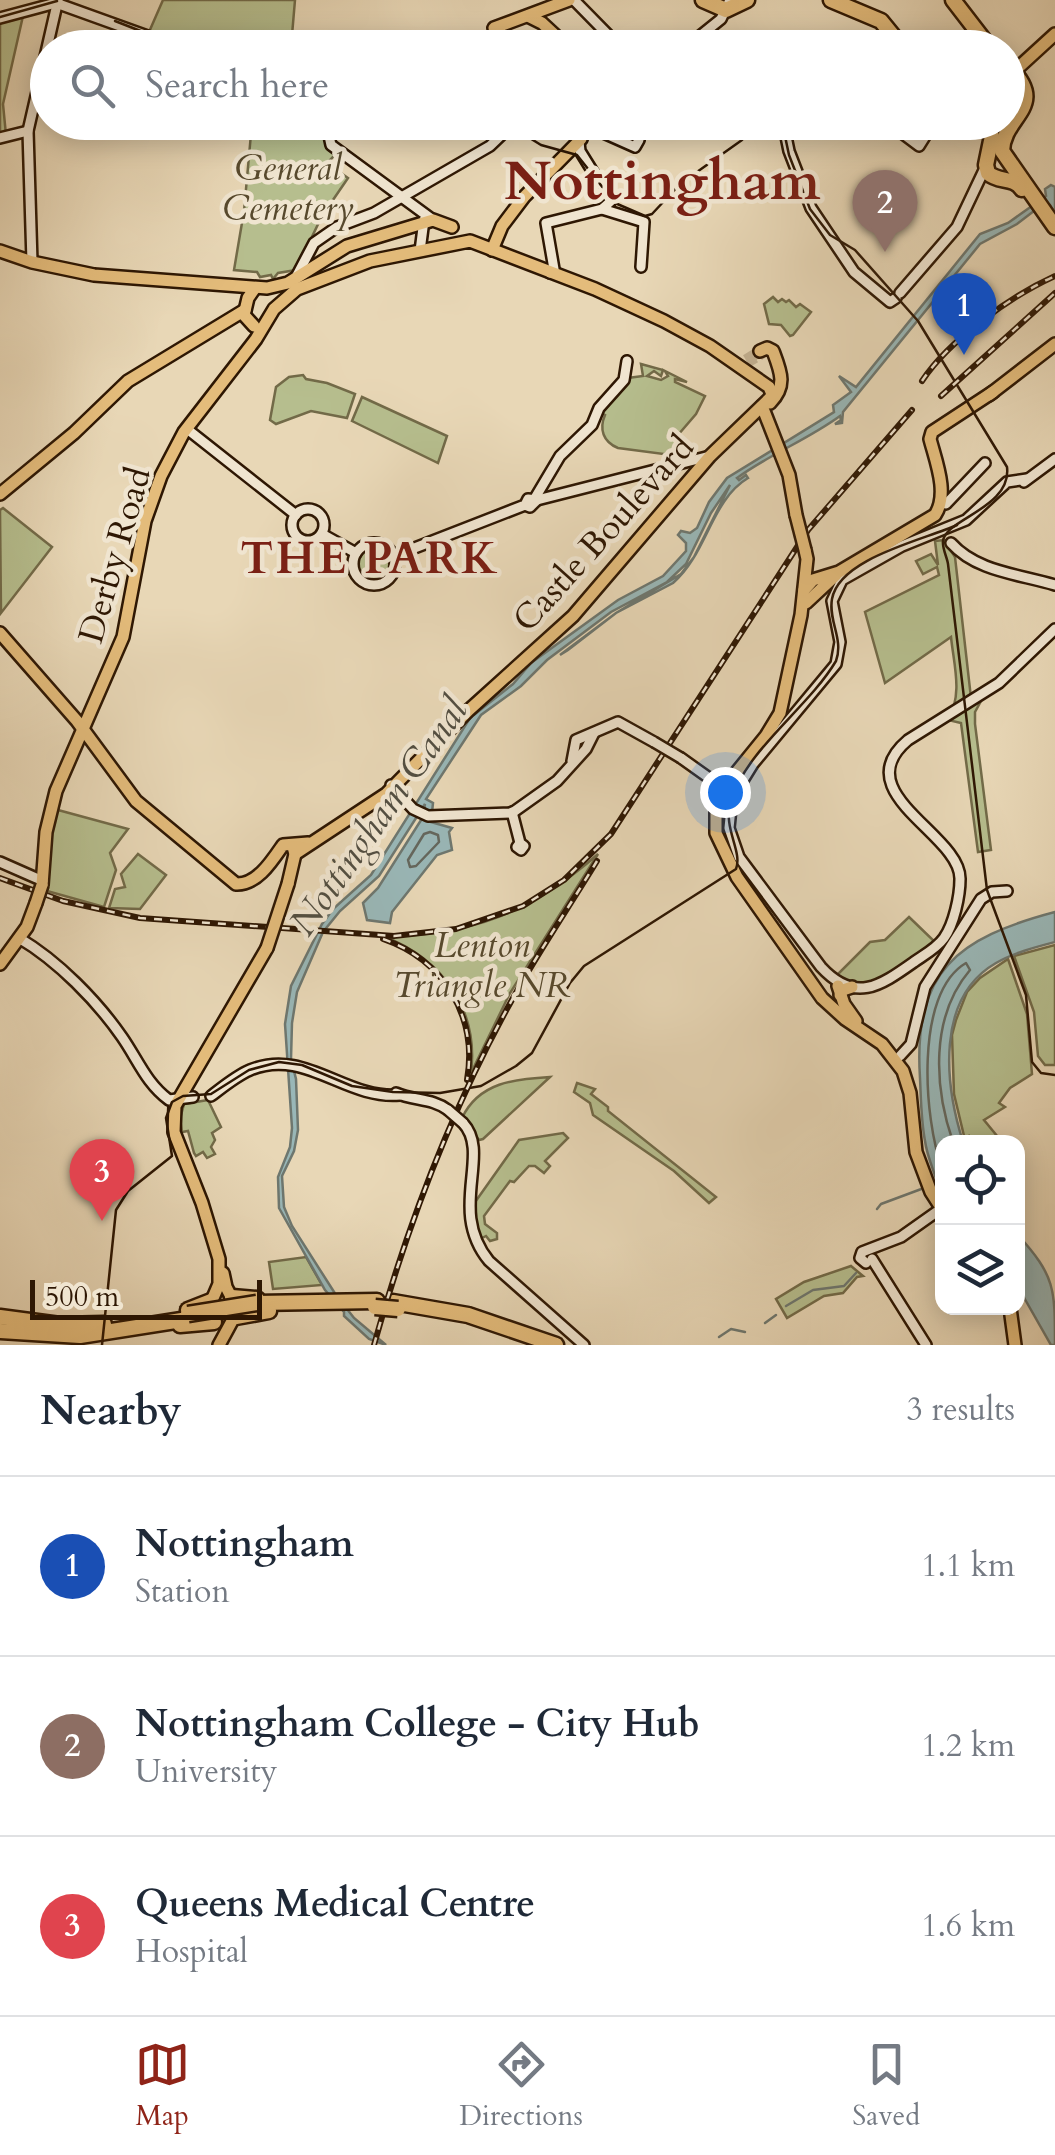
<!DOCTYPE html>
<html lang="en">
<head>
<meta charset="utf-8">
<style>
	:root { --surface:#fff; --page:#f6f6f7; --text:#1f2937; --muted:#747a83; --line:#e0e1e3; --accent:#8f2418 }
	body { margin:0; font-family:Cardo,serif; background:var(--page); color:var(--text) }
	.controls { position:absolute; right:30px; bottom:30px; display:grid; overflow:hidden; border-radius:20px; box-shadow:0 5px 25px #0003 }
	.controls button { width:90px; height:90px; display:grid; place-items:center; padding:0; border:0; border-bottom:2px solid var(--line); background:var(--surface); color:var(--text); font:50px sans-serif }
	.scale { position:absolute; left:30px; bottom:25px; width:232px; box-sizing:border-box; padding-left:10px; border:5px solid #2e1703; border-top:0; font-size:28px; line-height:35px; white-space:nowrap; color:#2e1703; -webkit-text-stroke:8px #f0e5d0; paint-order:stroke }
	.you { position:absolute; left:725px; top:792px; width:35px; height:35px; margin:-25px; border:8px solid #fff; border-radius:50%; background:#1a73e8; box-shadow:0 0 0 15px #1a73e833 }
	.badge { display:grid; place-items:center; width:65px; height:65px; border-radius:50%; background:var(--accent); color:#fff; font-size:32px; font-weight:700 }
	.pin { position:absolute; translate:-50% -82px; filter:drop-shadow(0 2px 5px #0008) }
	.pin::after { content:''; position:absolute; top:52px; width:35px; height:30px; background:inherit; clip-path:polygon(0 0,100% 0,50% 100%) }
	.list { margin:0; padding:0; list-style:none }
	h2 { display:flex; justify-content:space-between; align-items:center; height:130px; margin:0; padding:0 40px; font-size:42px }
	h2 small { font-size:32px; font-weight:400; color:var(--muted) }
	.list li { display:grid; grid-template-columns:65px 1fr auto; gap:30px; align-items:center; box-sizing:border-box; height:180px; padding:0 40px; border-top:2px solid var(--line) }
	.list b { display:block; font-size:38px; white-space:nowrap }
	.list p { margin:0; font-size:32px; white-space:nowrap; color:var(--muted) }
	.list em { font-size:32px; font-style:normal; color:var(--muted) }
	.icon { flex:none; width:55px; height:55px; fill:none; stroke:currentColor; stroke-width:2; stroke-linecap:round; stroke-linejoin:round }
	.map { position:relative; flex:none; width:1055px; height:1345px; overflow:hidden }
	.search { position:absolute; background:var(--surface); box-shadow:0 5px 25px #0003; left:30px; right:30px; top:30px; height:110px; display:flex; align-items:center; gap:25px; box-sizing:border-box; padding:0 35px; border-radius:55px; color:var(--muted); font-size:38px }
	.sheet { height:670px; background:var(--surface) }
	nav { display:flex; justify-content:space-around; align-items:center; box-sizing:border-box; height:140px; border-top:2px solid var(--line); background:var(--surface); font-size:28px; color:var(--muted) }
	nav a { display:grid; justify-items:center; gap:5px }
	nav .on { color:var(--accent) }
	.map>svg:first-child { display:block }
	.green { fill:#b6be8e; stroke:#726a48; stroke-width:2.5 }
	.water { fill:#99b7b7; stroke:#6e776f; stroke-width:2.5 }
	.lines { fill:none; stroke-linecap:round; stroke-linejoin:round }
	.shore { stroke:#64675d; stroke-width:2.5 }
	.stream { stroke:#6e776f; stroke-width:2.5 }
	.secondary-tunnel { stroke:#c3b192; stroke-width:9; stroke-dasharray:9 4.5; stroke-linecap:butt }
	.primary-tunnel { stroke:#c3b192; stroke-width:11; stroke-dasharray:11 5.5; stroke-linecap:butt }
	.secondary-casing { stroke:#2e1703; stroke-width:14 }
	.primary-casing { stroke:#2e1703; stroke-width:16 }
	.highway-casing { stroke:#2e1703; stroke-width:19 }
	.secondary { stroke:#f0e5d0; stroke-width:9 }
	.primary { stroke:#e4bc7b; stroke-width:11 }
	.highway { stroke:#e4bc7b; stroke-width:14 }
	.tram { stroke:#2e1703; stroke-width:2.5 }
	.rail-casing { stroke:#2e1703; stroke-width:6 }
	.rail { stroke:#f0e5d0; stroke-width:2.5; stroke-dasharray:8; stroke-linecap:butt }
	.secondary-bridge-casing { stroke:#2e1703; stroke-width:14; stroke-linecap:butt }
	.primary-bridge-casing { stroke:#2e1703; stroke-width:16; stroke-linecap:butt }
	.highway-bridge-casing { stroke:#2e1703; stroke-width:19; stroke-linecap:butt }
	.secondary-bridge { stroke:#f0e5d0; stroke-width:9 }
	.primary-bridge { stroke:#e4bc7b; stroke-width:11 }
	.highway-bridge { stroke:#e4bc7b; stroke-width:14 }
	.labels { text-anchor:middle; stroke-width:9; stroke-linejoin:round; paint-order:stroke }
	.park-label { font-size:35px; font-style:italic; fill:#57492d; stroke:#f0e5d0 }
	.street-label { font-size:35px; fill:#2e1703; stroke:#f0e5d0 }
	.water-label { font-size:38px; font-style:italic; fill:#534f42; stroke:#f0e5d0 }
	.district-label { font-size:45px; font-weight:bold; letter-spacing:2.5px; fill:#7a1f14; stroke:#f0e5d0 }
	.town-label { font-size:55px; font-weight:bold; fill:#7a1f14; stroke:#f0e5d0 }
</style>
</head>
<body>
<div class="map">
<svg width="1055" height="1345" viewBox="0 0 1055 1345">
	<rect width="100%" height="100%" fill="#e8d7b6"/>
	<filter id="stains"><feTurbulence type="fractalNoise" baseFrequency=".002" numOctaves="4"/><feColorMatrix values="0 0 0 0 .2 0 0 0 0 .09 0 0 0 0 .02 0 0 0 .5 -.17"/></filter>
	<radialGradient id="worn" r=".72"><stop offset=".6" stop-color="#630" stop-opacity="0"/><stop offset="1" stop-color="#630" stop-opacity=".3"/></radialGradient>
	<g class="green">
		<path d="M163 0H295L291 47C241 47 196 50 149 32Z"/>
		<polygon points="23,16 3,104 6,135 0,136 0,22"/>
		<polygon points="252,123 324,123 326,143 337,153 327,163 348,178 322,216 296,270 278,273 273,279 271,275 260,277 257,272 234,270 244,211"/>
		<polygon points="773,297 778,302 782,299 786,302 789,300 796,307 800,304 811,312 793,335 790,336 781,325 769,324 764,304"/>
		<path d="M641 364 663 370 661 376 654 371 647 376 661 380 668 376 665 371 687 382 675 379V382L705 396 696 414 678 435 681 443 671 455 618 448C603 442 599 429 605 415L599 412 628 378 643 376Z"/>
		<polygon points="303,375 306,379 327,383 355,394 347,418 311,411 276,424 270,420 276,387 289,377"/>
		<polygon points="362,397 447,436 438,463 352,421"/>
		<polygon points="3,508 52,547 1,613 0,510"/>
		<path d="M935 541 944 540 955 557 971 698 974 704 981 701 975 712V724L991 850 978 852 961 723 948 720C963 694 954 666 951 637L885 683 865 612 939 575 937 567 923 574 916 561 931 554 938 565Z"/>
		<circle cx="374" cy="564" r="18"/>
		<polygon points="58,810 128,829 110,853 116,870 104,907 47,891 51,827"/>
		<polygon points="138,854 166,875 140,909 109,908 115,889 125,887 121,874"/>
		<path d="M598 854 510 993 471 1073C479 1009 442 959 383 936 471 936 532 912 598 854Z"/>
		<path d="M909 917 935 942C905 961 875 1001 836 976L870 942 885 940Z"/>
		<polygon points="1055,945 1055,1065 1045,1065 1038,1056 1034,1012 1014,956"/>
		<polygon points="1008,959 1027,1014 1032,1074 1010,1088 999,1103 1005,1107 984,1120 1002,1142 973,1142 969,1136 965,1140 954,1094 952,1035 956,1020 967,992 980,978"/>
		<path d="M550 1077 483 1139 479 1140 462 1118C479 1082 515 1079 550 1077Z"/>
		<polygon points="577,1083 595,1089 591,1094 608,1107 608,1111 716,1197 709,1203 674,1171 593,1115 590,1103 574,1092"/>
		<polygon points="208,1100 221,1127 212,1133 215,1140 211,1147 215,1154 207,1158 203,1152 196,1156 194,1153 188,1131 182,1132 180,1119 184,1104"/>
		<polygon points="563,1133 568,1138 545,1161 550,1166 544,1173 535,1166 529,1166 514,1182 510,1181 484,1216 485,1224 497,1233 497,1239 490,1241 486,1236 480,1239 473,1205 519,1140"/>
		<polygon points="306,1257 322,1285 273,1289 269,1262"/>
		<polygon points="851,1266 863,1276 857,1277 843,1293 824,1296 787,1318 776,1299 804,1282"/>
	</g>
	<g class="water">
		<path d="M1051 185 1055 187V214L1050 205 1043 204 1017 224 980 244 843 412 842 423 835 424 841 420 840 416C807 440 770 454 737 478L739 480 746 475 748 478C711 500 707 554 673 583L616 613 568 650 560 655 616 613 681 574 694 557 730 485 711 513 686 564 667 582 611 612 547 660 521 686 481 715 426 799 433 803 431 822 452 828 449 832 452 850 437 855 392 912 390 923 367 920 363 903 378 888 423 817 425 804 379 876 340 911 323 932 297 992 292 1023 291 1059 296 1079 298 1130 294 1151 282 1176 284 1207 292 1226 336 1295 354 1318 386 1345 369 1339 344 1316V1312L325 1290 279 1208 278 1177 290 1147 292 1128 285 1024 291 986 322 924 333 909 371 875 470 718 513 684 531 663 618 600 663 576 686 551V543L678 535 681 531 690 533 697 528 709 502 727 478 834 412 833 405 851 392 839 376 856 387 980 234 1008 223 1046 196 1045 189Z"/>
		<path d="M1055 912V942C1036 947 1013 953 996 963 935 998 945 1085 963 1142H942V1185H938C934 1171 927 1156 925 1141 921 1120 921 1099 920 1078 913 971 957 938 1055 912Z"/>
		<path d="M1018 1235C1055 1276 1055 1288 1055 1345H1051L1018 1287Z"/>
	</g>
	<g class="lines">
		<g class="shore">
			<polygon points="430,832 438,835 439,842 416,866 410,867 408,860 424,834"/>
			<path d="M942 1168C924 1120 914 993 966 963L970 970C930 1017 934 1087 953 1142"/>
		</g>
		<g class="stream">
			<polyline points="877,1209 881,1204 924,1188"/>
			<polyline points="786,1306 813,1290 844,1286 856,1273"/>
			<polyline points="765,1323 776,1315"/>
			<polyline points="719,1337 731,1329 745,1332"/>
		</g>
		<polyline class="secondary-tunnel" points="748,363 763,354"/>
		<polyline class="primary-tunnel" points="746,360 760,351"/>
		<defs>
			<g id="secondary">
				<polyline points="574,0 621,48"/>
				<polyline points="0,18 56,3 181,48"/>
				<polyline points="685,48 721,19 730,0"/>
				<polyline points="326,122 331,145 433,220"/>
				<polyline points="783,122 789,151 811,208 854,272 890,302 896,298"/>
				<polyline points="887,122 919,146 934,122"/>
				<polyline points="594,125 599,131 635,147 639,140 629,122"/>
				<polyline points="0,138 28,131"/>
				<polyline points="602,209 644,222 641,267"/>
				<polyline points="420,251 424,220"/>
				<polyline points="32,262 28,131 58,0"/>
				<polyline points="550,273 554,269 546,223 602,209 611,201 580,151 579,142"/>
				<polyline points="295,279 314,243 337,227 374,213 490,146 515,122"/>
				<polyline points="900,293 957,227 985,168"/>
				<polyline points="187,429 296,515"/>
				<path d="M1027 479 1007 482 966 520 902 546 842 580 832 601 840 642 836 664 753 764 732 798 729 828 739 857 821 967C855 1004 880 986 914 962 924 955 937 948 944 938 954 924 960 896 960 879 961 834 845 793 908 740L999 683 1055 629"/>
				<polyline points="1024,482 1055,459"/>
				<polyline points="535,498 560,456 592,425 599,408 624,380 627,361"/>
				<polyline points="537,500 710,456"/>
				<polyline points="946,504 985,463"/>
				<circle cx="308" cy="525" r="16"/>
				<polyline points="322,534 356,553"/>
				<circle cx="374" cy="564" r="21"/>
				<path d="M951 543C977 572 1019 574 1055 585"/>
				<polyline points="394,556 525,505 530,507 537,500 528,499 525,505"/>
				<polyline points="681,758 726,790"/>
				<polyline points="572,761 576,740 618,722 654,742"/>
				<polyline points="391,785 413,809 428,816 512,813 557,781 586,749 594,733"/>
				<polyline points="512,812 520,843 517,847 521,850 524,846 520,843"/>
				<polyline points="0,862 43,881"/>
				<path d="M19 938C58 961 97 1001 122 1037 138 1060 146 1083 169 1100L193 1097"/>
				<polyline points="900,1056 911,1044 925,987 981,899 992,892 1007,891"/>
				<path d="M396 1093C414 1101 432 1098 448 1110"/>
				<path d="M211 1096C223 1087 236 1076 250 1070 305 1047 345 1100 400 1095"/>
				<path d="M463 1123C492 1154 447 1210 489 1261L584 1345"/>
				<polyline points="872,1259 926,1345"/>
				<polyline points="866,1263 860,1258 862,1252 901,1237 942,1208"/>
			</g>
			<g id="primary">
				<polyline points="528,16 542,23 569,48"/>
				<polyline points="507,48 494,28 569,0"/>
				<polyline points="1008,77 1055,34"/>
				<polyline points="492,250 502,226 524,197 581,139 583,131 573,122"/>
				<polyline points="0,251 32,262 94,275 267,288 288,283 347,246 433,220 452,227"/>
				<polyline points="254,326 244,315 248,298 255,288"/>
				<path d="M760 351 767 348 773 351C781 372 787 386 770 403"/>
				<polyline points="989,395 1055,344"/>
				<polyline points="762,406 789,475 796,515"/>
				<polyline points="0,494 74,433 128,381 245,310"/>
				<polyline points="805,550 807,559 801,615 780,713 766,736 723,789 716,810 716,833 737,877 822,998 845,1019 882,1044 903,1071 910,1093 916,1152 931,1192 942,1209"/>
				<path d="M804 590 813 580 839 572 935 515C949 494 936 462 930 439L932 432 993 392"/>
				<polyline points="806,603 836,575"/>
				<path d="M0 633 77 721 136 801 236 884C257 885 272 861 283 845L308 843"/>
				<polyline points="288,884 295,854 293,847"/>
				<polyline points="42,885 46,832 56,791 123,637 145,521 161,476 184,432 256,339 274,309 297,289 370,261 470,241 595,289 664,321 710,346 769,387 772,394 770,398 710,456 573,616 469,710 386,794 295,854"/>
				<polyline points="0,964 27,927 36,903"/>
				<polyline points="838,986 844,1004 856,1021"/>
				<polyline points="840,995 843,990 852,987"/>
				<polyline points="213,1298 219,1284 219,1259 202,1203 174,1132 175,1106 267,948"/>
				<polyline points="1010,1308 1015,1345"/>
				<polyline points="219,1345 238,1310 226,1287 223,1273"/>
			</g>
			<g id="highway">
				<polyline points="703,0 726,10 747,0"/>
				<polyline points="831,0 881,21 903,48"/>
				<polyline points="953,0 990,48"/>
				<path d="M1008 66C1050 107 1003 115 1002 151L1055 227"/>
				<path d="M983 122 992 136 986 165 988 173C999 183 1013 176 1022 189"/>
				<polyline points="232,1297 257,1299"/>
				<polyline points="393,1302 468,1315 556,1345"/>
				<polyline points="257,1303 377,1301"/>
				<polyline points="188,1310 211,1301"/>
				<polyline points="0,1317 60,1325 104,1324"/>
				<polyline points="236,1317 269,1311"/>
				<polyline points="180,1325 214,1322"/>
				<polyline points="0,1331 80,1336 188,1319"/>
			</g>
		</defs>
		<use href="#secondary" class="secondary-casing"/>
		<use href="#primary" class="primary-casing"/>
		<use href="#highway" class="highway-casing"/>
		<use href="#secondary" class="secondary"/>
		<use href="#primary" class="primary"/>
		<use href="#highway" class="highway"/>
		<g class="tram">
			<polyline points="0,17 57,1"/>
			<polyline points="115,21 184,48"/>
			<polyline points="504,122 541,145 577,155 615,203 645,216 652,214 680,184 742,140 759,122"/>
			<path d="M782 122 789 155 810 209 830 235 855 250 918 321 1007 467C1012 508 945 519 943 541 942 548 947 557 948 564L987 890 1026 995 1032 1062 1041 1073 1055 1075"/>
			<path d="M102 1345 116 1210 128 1191 172 1156 166 1118 172 1102 183 1096 211 1094 249 1070 279 1062 302 1065 352 1086 393 1092 440 1093 481 1086 516 1066 532 1053 570 983 584 966 736 869C743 851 722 828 731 800 748 748 808 708 836 661 844 639 828 621 832 599 839 558 924 540 957 525"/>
		</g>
		<defs>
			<g id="rail">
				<path d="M922 381C949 340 1011 296 1055 276"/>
				<polyline points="941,396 1055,293"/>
				<polyline points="0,878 63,901 140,918 394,936 456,929 523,906 564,880 611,834 808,530 912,410"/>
				<path d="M383 939C444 960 478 1017 467 1080"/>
				<path d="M374 1345C407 1226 453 1106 513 998 539 951 569 907 597 861"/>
			</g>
		</defs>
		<use href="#rail" class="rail-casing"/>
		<use href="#rail" class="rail"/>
		<defs>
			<g id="secondary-bridge">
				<polyline points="654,742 681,758"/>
				<polyline points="448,1110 463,1123"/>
			</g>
			<g id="primary-bridge">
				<polyline points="796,515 805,550"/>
				<polyline points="36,903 42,885"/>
				<polyline points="267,948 288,884"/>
			</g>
			<g id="highway-bridge">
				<polyline points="375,1307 398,1309"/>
				<polyline points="188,1314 257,1303"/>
			</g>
		</defs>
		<use href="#secondary-bridge" class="secondary-bridge-casing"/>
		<use href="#primary-bridge" class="primary-bridge-casing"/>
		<use href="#highway-bridge" class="highway-bridge-casing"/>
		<use href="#secondary-bridge" class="secondary-bridge"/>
		<use href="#primary-bridge" class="primary-bridge"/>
		<use href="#highway-bridge" class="highway-bridge"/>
	</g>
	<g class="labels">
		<g class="park-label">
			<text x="288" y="180">General<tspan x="288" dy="40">Cemetery</tspan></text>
			<text x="482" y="957">Lenton<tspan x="482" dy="40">Triangle NR</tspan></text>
		</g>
		<g class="street-label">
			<text transform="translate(603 533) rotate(-48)" y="12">Castle Boulevard</text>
			<text transform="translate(114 555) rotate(-74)" y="12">Derby Road</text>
		</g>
		<g class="water-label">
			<text transform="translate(378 816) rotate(-55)" y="13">Nottingham Canal</text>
		</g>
		<g class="district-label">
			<text x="370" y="573">THE PARK</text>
		</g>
		<g class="town-label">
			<text x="662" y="199">Nottingham</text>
		</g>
	</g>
	<rect width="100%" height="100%" filter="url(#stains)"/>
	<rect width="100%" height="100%" fill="url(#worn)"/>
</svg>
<div class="controls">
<button><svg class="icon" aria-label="locate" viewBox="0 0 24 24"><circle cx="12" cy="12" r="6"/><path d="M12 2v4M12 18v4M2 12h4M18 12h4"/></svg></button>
<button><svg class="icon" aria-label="layers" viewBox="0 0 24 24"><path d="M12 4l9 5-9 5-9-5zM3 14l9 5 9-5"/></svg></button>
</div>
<div class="scale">500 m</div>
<div class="you"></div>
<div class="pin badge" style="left:964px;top:355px;background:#1a4fb4">1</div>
<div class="pin badge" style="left:885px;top:252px;background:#8d6e63">2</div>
<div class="pin badge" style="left:102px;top:1221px;background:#e0444e">3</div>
<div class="search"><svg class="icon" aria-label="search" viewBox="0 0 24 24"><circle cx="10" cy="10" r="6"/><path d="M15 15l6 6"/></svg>Search here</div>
</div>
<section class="sheet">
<h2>Nearby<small>3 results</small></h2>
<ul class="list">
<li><span class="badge" style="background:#1a4fb4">1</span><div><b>Nottingham</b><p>Station</p></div><em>1.1 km</em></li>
<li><span class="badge" style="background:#8d6e63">2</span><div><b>Nottingham College - City Hub</b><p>University</p></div><em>1.2 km</em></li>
<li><span class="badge" style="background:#e0444e">3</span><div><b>Queens Medical Centre</b><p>Hospital</p></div><em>1.6 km</em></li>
</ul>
</section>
<nav>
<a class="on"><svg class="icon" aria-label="map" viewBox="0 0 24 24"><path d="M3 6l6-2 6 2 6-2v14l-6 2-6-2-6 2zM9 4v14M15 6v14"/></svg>Map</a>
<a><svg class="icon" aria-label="directions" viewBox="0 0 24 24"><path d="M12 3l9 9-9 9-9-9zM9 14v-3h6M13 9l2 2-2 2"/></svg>Directions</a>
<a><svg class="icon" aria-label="saved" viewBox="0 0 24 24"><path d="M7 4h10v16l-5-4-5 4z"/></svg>Saved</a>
</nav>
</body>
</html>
